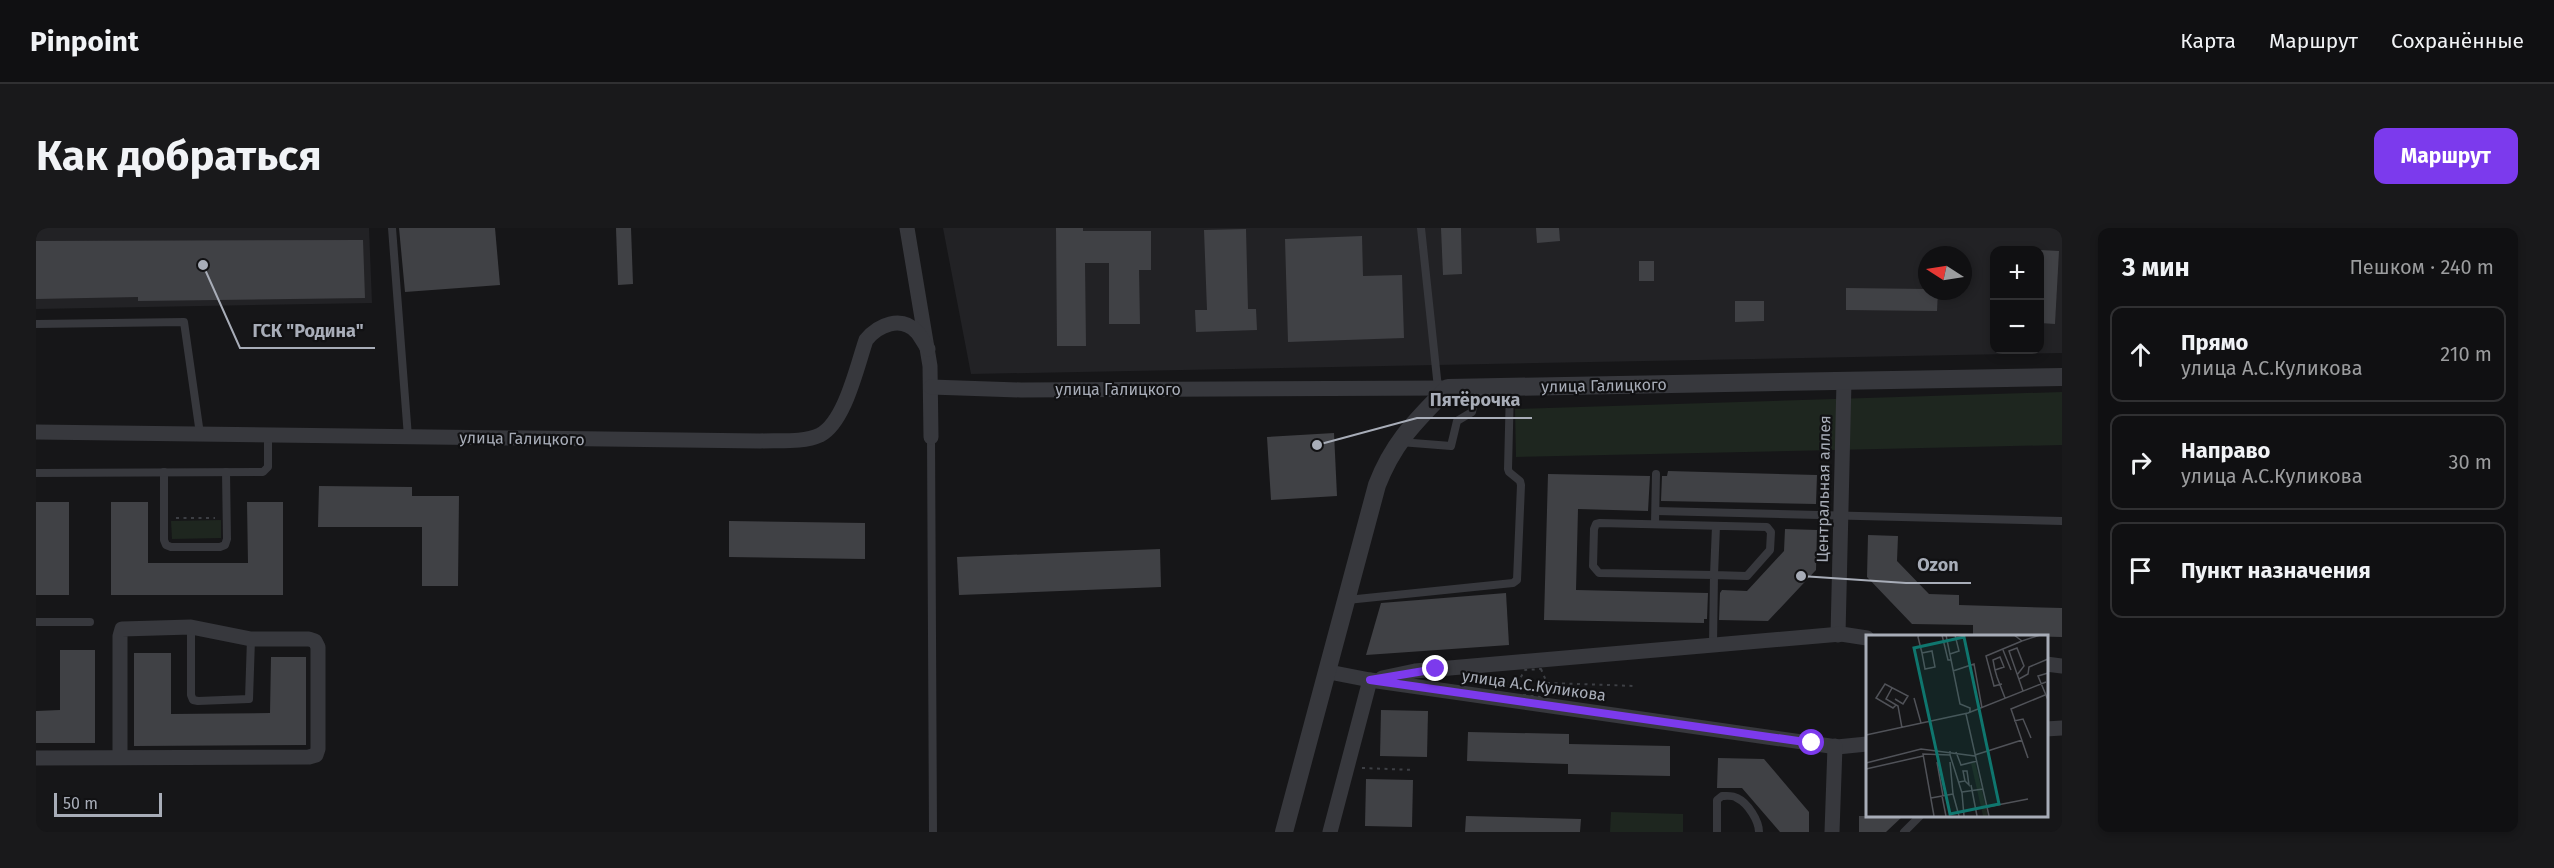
<!DOCTYPE html>
<html lang="ru">
<head>
<meta charset="utf-8">
<style>
	:root { --surface:#101012; --page:#19191b; --text:#f1f3f6; --muted:#9c9d9f; --line:#303032; --accent:#7c3aed }
	body { margin:0; font-family:"Fira Sans",sans-serif; background:var(--page); color:var(--text) }
	.controls { position:absolute; right:18px; top:18px; display:grid; overflow:hidden; border-radius:12px; box-shadow:0 3px 9px #0003 }
	.controls button { width:54px; height:54px; display:grid; place-items:center; padding:0; border:0; border-bottom:2px solid var(--line); background:var(--surface); color:var(--text); font:30px sans-serif }
	.compass { position:absolute; left:1882px; top:18px; width:54px; height:54px; border-radius:50%; background:var(--surface); box-shadow:0 3px 9px #0003; rotate:282deg }
	.scale { position:absolute; left:18px; bottom:15px; width:108px; box-sizing:border-box; padding-left:6px; border:3px solid #a8adb8; border-top:0; font-size:16px; line-height:21px; white-space:nowrap; color:#a8adb8; -webkit-text-stroke:4px #111113; paint-order:stroke }
	.stop { position:absolute; width:18px; height:18px; margin:-14px; border:4px solid #7c3aed; border-radius:50%; background:#fff }
	.stop.end { background:#7c3aed; border-color:#fff; box-shadow:0 2px 6px #0008 }
	.list { margin:0; padding:0; list-style:none }
	h2 { display:flex; justify-content:space-between; align-items:center; height:78px; margin:0; padding:0 24px; font-size:26px }
	h2 small { font-size:20px; font-weight:400; color:var(--muted) }
	.list li { display:grid; grid-template-columns:39px 1fr auto; gap:18px; align-items:center; box-sizing:border-box; height:96px; margin:0 12px 12px; padding:0 12px; border:2px solid var(--line); border-radius:12px }
	.list b { display:block; font-size:22px; white-space:nowrap }
	.list p { margin:0; font-size:20px; white-space:nowrap; color:var(--muted) }
	.list em { font-size:20px; font-style:normal; color:var(--muted) }
	.icon { flex:none; width:33px; height:33px; fill:none; stroke:currentColor; stroke-width:2; stroke-linecap:round; stroke-linejoin:round }
	.map { position:relative; flex:none; width:2026px; height:604px; overflow:hidden; border-radius:12px }
	header { display:flex; align-items:center; gap:36px; box-sizing:border-box; height:84px; padding:0 30px; background:var(--surface); border-bottom:2px solid var(--line) }
	header strong { font-size:28px }
	nav { display:flex; gap:33px; margin-inline-start:auto; font-size:21px }
	.intro { display:flex; align-items:center; justify-content:space-between; box-sizing:border-box; height:144px; padding:0 36px }
	h1 { margin:0; font-size:42px }
	.button { padding:15px 27px; border-radius:12px; background:var(--accent); color:#fff; font-size:21px; font-weight:700 }
	main { display:flex; gap:36px; padding:0 36px }
	aside { flex:1; background:var(--surface); border-radius:12px; box-shadow:0 3px 9px #0003 }
	.map>svg:first-child { display:block }
	.built { fill:#222225; fill-rule:evenodd }
	.green { fill:#1e261f }
	.building { fill:#404145 }
	.lines { fill:none; stroke-linecap:round; stroke-linejoin:round }
	.path { stroke:#3d3f44; stroke-width:2; stroke-dasharray:3 4.5; stroke-linecap:butt }
	.service { stroke:#37383d; stroke-width:8 }
	.minor { stroke:#37383d; stroke-width:15 }
	.tertiary { stroke:#37383d; stroke-width:18 }
	.route { stroke:#7c3aed; stroke-width:8 }
	.labels { text-anchor:middle; stroke-width:4.5; stroke-linejoin:round; paint-order:stroke }
	.street-label { font-size:16px; fill:#a8adb8; stroke:#111113 }
	.inset-road { fill:none; stroke:#505258; stroke-width:1.5 }
	.view { fill:#0f766e; fill-opacity:0.15; stroke:#0f766e; stroke-width:3 }
	.inset-edge { fill:none; stroke:#a8adb8; stroke-width:3 }
	.leader { fill:none; stroke:#a8adb8; stroke-width:2 }
	.callout-dot { fill:#a8adb8; stroke:#111113; stroke-width:2 }
	.callout-label { font-size:18px; text-anchor:middle; font-weight:bold; fill:#a8adb8; stroke:#111113; stroke-width:4.5; stroke-linejoin:round; paint-order:stroke }
</style>
</head>
<body>
<header>
<strong>Pinpoint</strong>
<nav><a>Карта</a><a>Маршрут</a><a>Сохранённые</a></nav>
</header>
<div class="intro"><h1>Как добраться</h1><a class="button">Маршрут</a></div>
<main>
<div class="map">
<svg width="2026" height="604" viewBox="0 0 2026 604">
	<rect width="100%" height="100%" fill="#161618"/>
	<g class="built">
		<polygon points="0,0 333,0 336,75 0,81"/>
		<path d="M907 0H2026V125L935 146ZM1958 22H2004V122H1958ZM1891 27H1927V63H1891Z"/>
	</g>
	<g class="green">
		<polygon points="2026,164 2026,217 1480,229 1479,181"/>
		<polygon points="185,292 185,310 136,311 135,293"/>
		<polygon points="1575,584 1647,586 1647,604 1574,604"/>
	</g>
	<g class="building">
		<polygon points="363,0 459,0 464,57 369,64"/>
		<polygon points="580,0 595,0 597,56 582,57"/>
		<polygon points="1020,0 1047,0 1047,3 1115,3 1115,42 1103,42 1104,96 1073,96 1073,35 1049,35 1050,118 1021,118"/>
		<polygon points="1405,0 1425,0 1426,46 1407,47"/>
		<polygon points="1500,0 1523,0 1524,13 1501,15"/>
		<polygon points="1210,1 1212,81 1220,81 1221,102 1160,104 1159,82 1171,82 1168,2"/>
		<polygon points="1326,8 1327,48 1366,47 1368,110 1252,114 1249,11"/>
		<polygon points="327,12 329,70 102,73 102,69 0,71 0,13"/>
		<polygon points="2004,22 2023,23 2019,96 2004,95"/>
		<rect x="1603" y="33" width="15" height="20"/>
		<polygon points="1810,60 1891,61 1891,63 1902,63 1901,83 1810,82"/>
		<polygon points="1699,73 1728,73 1728,93 1699,94"/>
		<polygon points="1298,205 1301,268 1235,272 1231,209"/>
		<polygon points="1632,243 1781,247 1780,276 1625,273 1626,248 1631,248"/>
		<polygon points="1512,246 1614,248 1612,283 1542,281 1540,362 1672,365 1671,391 1668,391 1668,395 1508,392"/>
		<polygon points="283,258 376,259 376,268 423,268 422,358 386,358 386,299 282,299"/>
		<rect x="0" y="274" width="33" height="93"/>
		<polygon points="75,274 112,274 112,335 212,335 211,274 247,274 247,367 75,367"/>
		<polygon points="693,293 829,295 829,331 693,329"/>
		<polygon points="1749,301 1781,302 1780,342 1732,393 1683,392 1684,365 1686,362 1711,363 1748,323"/>
		<polygon points="1832,307 1862,308 1861,333 1893,366 1923,367 1923,377 2026,380 2026,409 1937,407 1937,397 1876,396 1831,349"/>
		<polygon points="1124,321 1125,359 923,367 921,329"/>
		<polygon points="1470,365 1473,417 1330,427 1345,375"/>
		<polygon points="24,422 59,422 59,515 0,515 0,483 24,482"/>
		<polygon points="98,425 135,425 135,486 234,485 235,429 270,429 270,517 98,518"/>
		<polygon points="1345,482 1392,483 1391,529 1344,528"/>
		<polygon points="1432,504 1533,506 1533,516 1634,518 1634,548 1532,546 1532,536 1431,533"/>
		<polygon points="1682,530 1728,531 1773,584 1773,604 1744,604 1706,560 1681,560"/>
		<polygon points="1330,551 1377,552 1376,599 1329,598"/>
		<polygon points="1430,588 1545,591 1544,604 1429,604"/>
		<polygon points="1823,588 1867,588 1850,604 1823,604"/>
	</g>
	<g class="lines">
		<g class="path">
			<polyline points="140,290 179,290"/>
			<polygon points="1505,441 1511,455 1504,469 1487,467 1482,454 1489,442"/>
			<polyline points="1511,455 1600,458"/>
			<polyline points="1326,540 1378,542"/>
		</g>
		<g class="service">
			<polyline points="356,0 372,209"/>
			<polyline points="1385,0 1402,160"/>
			<polyline points="0,96 148,94 164,206"/>
			<polyline points="895,209 897,604"/>
			<polyline points="1364,214 1415,218 1421,193 1436,184 1440,160"/>
			<polyline points="128,244 128,312 130,317 135,319 184,319 189,317 191,311 190,244"/>
			<polyline points="0,245 227,244 232,239 232,207"/>
			<polyline points="1620,283 2026,293"/>
			<polyline points="1619,296 1620,246"/>
			<polyline points="1311,372 1477,355 1481,352 1485,257 1484,253 1473,244 1472,241 1474,160"/>
			<polyline points="0,394 54,394"/>
			<polyline points="155,399 155,467 157,472 162,473 213,471 215,411"/>
			<polyline points="1677,417 1678,347 1563,345 1557,338 1558,301 1560,296 1564,295 1731,299 1735,304 1734,322 1711,348 1678,347 1680,298"/>
			<path d="M1681 604V572L1686 568C1690 568 1697 567 1701 570 1712 575 1723 593 1723 604"/>
			<polyline points="1868,604 1884,588"/>
		</g>
		<g class="minor">
			<polyline points="871,0 894,138 895,209"/>
			<polyline points="895,159 985,162 1412,160"/>
			<path d="M0 204 724 213C742 212 767 215 784 207 809 194 821 138 830 112 842 97 865 87 881 104 885 109 888 115 892 121"/>
			<polyline points="1802,407 1808,153"/>
			<polyline points="2010,436 2026,438"/>
			<polyline points="1293,444 1334,452 1294,604"/>
			<polyline points="1346,450 1379,443 1805,406 1831,410"/>
			<polyline points="1334,452 1801,519 1831,516"/>
			<polyline points="2010,501 2026,500"/>
			<polyline points="0,530 273,529 280,527 282,521 282,419 279,413 273,411 215,411 155,399 86,401 84,408 84,530"/>
			<polyline points="1796,604 1799,518"/>
		</g>
		<path class="tertiary" d="M1248 604 1341 257C1358 213 1380 193 1412 160L2026 149"/>
	</g>
	<g class="lines">
		<polyline class="route" points="1400,441 1334,452 1776,515"/>
	</g>
	<g class="labels">
		<g class="street-label">
			<text transform="translate(1568 157) rotate(-1)" y="6">улица Галицкого</text>
			<text x="1082" y="167">улица Галицкого</text>
			<text transform="translate(486 210) rotate(1)" y="6">улица Галицкого</text>
			<text transform="translate(1787 261) rotate(-89)" y="6">Центральная аллея</text>
			<text transform="translate(1498 457) rotate(8)" y="6">улица А.С.Куликова</text>
		</g>
	</g>
	<g transform="translate(1830 407)">
		<rect width="182" height="182" fill="#161618"/>
		<path d="M109 127 122 181H117L105 128Z" fill="#1e261f"/>
		<path class="inset-road" d="M53 0 52 2 56 18 59 34 69 32 66 16 56 18M76 0 82 25H85M80 0 94 69 104 73V77M148 0 156 6 174 0M137 15 145 35M84 19 93 16 89 0M129 35 138 32 134 22 127 25 129 35 131 42 139 63M87 36 108 29 116 73M182 38 172 41 182 65M151 40 158 31 151 13 143 16 157 56M153 44 162 39 163 32 182 24M136 49 128 51 120 21 156 6M26 53 20 64 32 71 36 93M48 63 55 88M29 64 37 69 42 61 19 49 10 63 27 73 30 70M100 79 123 181M148 86 157 84 165 103M0 100 102 78 180 47M90 117 95 130 111 126M84 120 96 158 98 181M109 120 156 105M162 123 145 74 179 60M71 127 77 161M84 127 87 159 93 181M0 128 55 114 109 121M0 134 57 121M93 147 99 146 97 136H101L103 150 99 146M105 150 111 181M96 157 117 154M76 161 80 181M65 163 87 159M121 172 162 164M68 181 57 119 84 120V116"/>
		<path class="view" d="M98 2 133 169 84 179 48 13Z"/>
		<rect width="182" height="182" class="inset-edge"/>
	</g>
	<path class="leader" d="M167 37L204 120H339M1281 217L1381 190H1496M1765 348L1870 355H1935"/>
	<g class="callout-dot">
		<circle cx="167" cy="37" r="6"/>
		<circle cx="1281" cy="217" r="6"/>
		<circle cx="1765" cy="348" r="6"/>
	</g>
	<g class="callout-label">
		<text x="272" y="109">ГСК "Родина"</text>
		<text x="1439" y="178">Пятёрочка</text>
		<text x="1902" y="343">Ozon</text>
	</g>
</svg>
<div class="controls">
<button>+</button>
<button>−</button>
</div>
<svg class="compass" viewBox="-18 -18 36 36"><path d="M0-13l5 13h-10z" fill="#e53935"/><path d="M0 13l5-13h-10z" fill="#9c9d9f"/></svg>
<div class="scale">50 m</div>
<div class="stop" style="left:1776px;top:515px"></div>
<div class="stop end" style="left:1400px;top:441px"></div>
</div>
<aside>
<h2>3 мин<small>Пешком · 240 m</small></h2>
<ul class="list">
<li><svg class="icon" aria-label="ahead" viewBox="0 0 24 24"><path d="M12 20V5M6 11l6-6 6 6"/></svg><div><b>Прямо</b><p>улица А.С.Куликова</p></div><em>210 m</em></li>
<li><svg class="icon" aria-label="right" viewBox="0 0 24 24"><path d="M7 20v-9h11M14 6l5 5-5 5"/></svg><div><b>Направо</b><p>улица А.С.Куликова</p></div><em>30 m</em></li>
<li><svg class="icon" aria-label="arrive" viewBox="0 0 24 24"><path d="M6 21V4h12l-3 4 3 4H6"/></svg><div><b>Пункт назначения</b></div></li>
</ul>
</aside>
</main>
</body>
</html>
